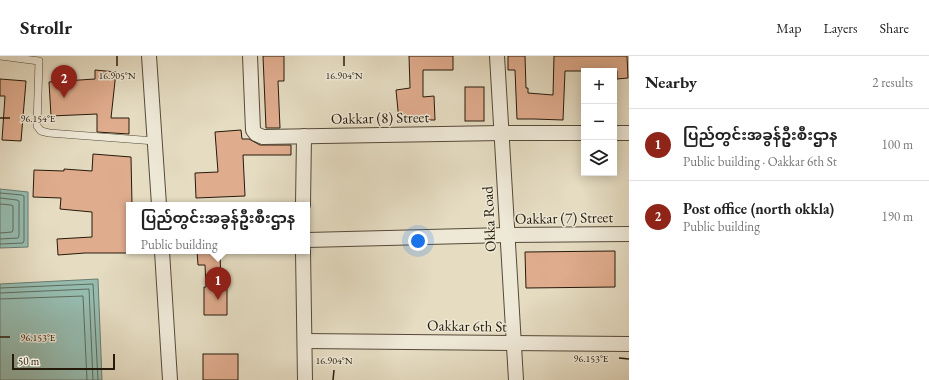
<!DOCTYPE html>
<html lang="en">
<head>
<meta charset="utf-8">
<style>
	:root { --surface:#fff; --page:#f6f6f6; --text:#222; --muted:#767676; --line:#e0e0e0; --accent:#8f2418 }
	body { margin:0; font-family:"EB Garamond","Noto Sans Myanmar",serif; background:var(--page); color:var(--text) }
	.controls { position:absolute; right:12px; top:12px; display:grid; overflow:hidden; border-radius:0px; box-shadow:0 2px 10px #0003 }
	.controls button { width:36px; height:36px; display:grid; place-items:center; padding:0; border:0; border-bottom:1px solid var(--line); background:var(--surface); color:var(--text); font:20px sans-serif }
	.scale { position:absolute; left:12px; bottom:10px; width:103px; box-sizing:border-box; padding-left:4px; border:2px solid #261a0a; border-top:0; font-size:11px; line-height:14px; white-space:nowrap; color:#261a0a; -webkit-text-stroke:3px #eee8d7; paint-order:stroke }
	.you { position:absolute; left:418px; top:185px; width:14px; height:14px; margin:-10px; border:3px solid #fff; border-radius:50%; background:#1a73e8; box-shadow:0 0 0 6px #1a73e833 }
	.badge { display:grid; place-items:center; width:26px; height:26px; border-radius:50%; background:var(--accent); color:#fff; font-size:13px; font-weight:700 }
	.pin { position:absolute; translate:-50% -33px; filter:drop-shadow(0 1px 2px #0008) }
	.pin::after { content:''; position:absolute; top:21px; width:14px; height:12px; background:inherit; clip-path:polygon(0 0,100% 0,50% 100%) }
	.popup { position:absolute; left:126px; top:146px; width:184px; height:52px; box-sizing:border-box; display:grid; place-content:center; border-radius:0px; background:var(--surface); filter:drop-shadow(0 1px 3px #0005); font-size:13px; white-space:nowrap; color:var(--muted) }
	.popup b { font-size:15px; color:var(--text) }
	.popup::after { content:''; position:absolute; left:50%; top:100%; margin-left:-8px; border:8px solid transparent; border-top-color:var(--surface) }
	.list { margin:0; padding:0; list-style:none }
	h2 { display:flex; justify-content:space-between; align-items:center; height:52px; margin:0; padding:0 16px; font-size:17px }
	h2 small { font-size:13px; font-weight:400; color:var(--muted) }
	.list li { display:grid; grid-template-columns:26px 1fr auto; gap:12px; align-items:center; box-sizing:border-box; height:72px; padding:0 16px; border-top:1px solid var(--line) }
	.list b { display:block; font-size:15px; white-space:nowrap }
	.list p { margin:0; font-size:13px; white-space:nowrap; color:var(--muted) }
	.list em { font-size:13px; font-style:normal; color:var(--muted) }
	.icon { flex:none; width:22px; height:22px; fill:none; stroke:currentColor; stroke-width:2; stroke-linecap:round; stroke-linejoin:round }
	.map { position:relative; flex:none; width:629px; height:324px; overflow:hidden }
	header { display:flex; align-items:center; gap:24px; box-sizing:border-box; height:56px; padding:0 20px; background:var(--surface); border-bottom:1px solid var(--line) }
	header strong { font-size:19px }
	nav { display:flex; gap:22px; margin-inline-start:auto; font-size:14px }
	main { display:flex }
	aside { flex:1; background:var(--surface) }
	.map>svg:first-child { display:block }
	.water { fill:#96bcb0; stroke:#697b6e }
	.lines { fill:none; stroke-linecap:round; stroke-linejoin:round }
	.shore { stroke:#5e6b5d; stroke-width:1 }
	.building { fill:#e0ac8e; stroke:#261a0a }
	.lane-casing { stroke:#564a38; stroke-width:8 }
	.street-casing { stroke:#564a38; stroke-width:16 }
	.lane { stroke:#eee8d7; stroke-width:7 }
	.street { stroke:#eee8d7; stroke-width:14 }
	.ticks { fill:none; stroke:#261a0a; stroke-width:1.5 }
	.labels { text-anchor:middle; stroke-width:3; stroke-linejoin:round; paint-order:stroke }
	.street-label { font-size:15px; fill:#261a0a; stroke:#eee8d7 }
	.ticks-label { font-size:10px; text-anchor:middle; fill:#261a0a; stroke:#eee8d7; stroke-width:3; stroke-linejoin:round; paint-order:stroke }
</style>
</head>
<body>
<header>
<strong>Strollr</strong>
<nav><a>Map</a><a>Layers</a><a>Share</a></nav>
</header>
<main>
<div class="map">
<svg width="629" height="324" viewBox="0 0 629 324">
	<rect width="100%" height="100%" fill="#e5dcc2"/>
	<filter id="stains"><feTurbulence type="fractalNoise" baseFrequency=".005" numOctaves="4"/><feColorMatrix values="0 0 0 0 .2 0 0 0 0 .09 0 0 0 0 .02 0 0 0 .5 -.17"/></filter>
	<radialGradient id="worn" r=".72"><stop offset=".6" stop-color="#630" stop-opacity="0"/><stop offset="1" stop-color="#630" stop-opacity=".3"/></radialGradient>
	<g class="water">
		<polygon points="0,133 28,136 28,191 0,192"/>
		<polygon points="98,223 102,324 0,324 0,228"/>
	</g>
	<g class="lines">
		<g class="shore">
			<polyline points="0,137 22,139 24,140 24,185 23,187 0,188"/>
			<polyline points="0,142 17,144 19,145 19,180 18,182 0,183"/>
			<polyline points="0,148 11,149 13,150 13,174 12,176 0,177"/>
			<polyline points="0,232 93,228 98,324"/>
			<polyline points="0,237 89,233 93,324"/>
			<polyline points="0,243 83,240 87,324"/>
		</g>
	</g>
	<g class="building">
		<polygon points="263,0 284,0 284,25 278,25 280,72 266,72"/>
		<polygon points="409,0 453,0 453,14 423,14 423,41 434,40 435,64 413,64 399,65 396,34 410,32"/>
		<polygon points="508,0 525,0 526,32 528,32 528,37 553,39 554,0 627,0 628,22 617,23 617,15 565,15 563,64 534,63 517,63 515,14 508,14"/>
		<polygon points="95,14 116,16 111,62 129,62 129,78 97,76 97,58 51,60 49,26 95,23"/>
		<polygon points="0,23 26,25 21,85 2,84 5,40 0,40"/>
		<rect x="465" y="31" width="19" height="34"/>
		<polygon points="241,74 242,83 249,83 260,89 291,89 291,99 243,99 245,140 196,142 195,117 218,116 215,76"/>
		<polygon points="93,98 131,101 132,149 129,149 129,197 85,197 58,199 57,183 92,181 92,156 60,153 61,142 33,141 34,114 64,115 64,113 92,115"/>
		<polygon points="197,195 220,195 221,231 227,231 227,259 204,259 204,231 206,231 205,209 198,209"/>
		<polygon points="615,195 615,231 526,232 525,196"/>
		<rect x="203" y="298" width="35" height="26"/>
	</g>
	<g class="lines">
		<defs>
			<polyline id="lane" points="0,0 39,5 37,70 41,75 49,77 155,85"/>
			<g id="street">
				<polyline points="149,0 159,149"/>
				<polyline points="250,0 253,74 256,78 263,81 501,77 584,77"/>
				<polyline points="497,0 516,324"/>
				<polyline points="614,77 629,77"/>
				<polyline points="303,149 304,80"/>
				<polyline points="307,184 507,179 629,178"/>
				<polyline points="162,195 170,324"/>
				<polyline points="303,195 305,324"/>
				<polyline points="305,285 629,288"/>
			</g>
		</defs>
		<use href="#lane" class="lane-casing"/>
		<use href="#street" class="street-casing"/>
		<use href="#lane" class="lane"/>
		<use href="#street" class="street"/>
	</g>
	<path class="ticks" d="M117 10V0M344 10V0M0 62H10M0 281H10M619 302 629 303M333 324 334 314"/>
	<g class="labels">
		<g class="street-label">
			<text transform="translate(380 62) rotate(-1)" y="5">Oakkar (8) Street</text>
			<text transform="translate(564 162) rotate(-1)" y="5">Oakkar (7) Street</text>
			<text transform="translate(489 163) rotate(-93)" y="5">Okka Road</text>
			<text transform="translate(467 270) rotate(1)" y="5">Oakkar 6th St</text>
		</g>
	</g>
	<g class="ticks-label">
		<text x="117" y="23">16.905°N</text>
		<text x="344" y="23">16.904°N</text>
		<text x="38" y="66">96.154°E</text>
		<text x="38" y="285">96.153°E</text>
		<text x="591" y="306">96.153°E</text>
		<text x="334" y="308">16.904°N</text>
	</g>
	<rect width="100%" height="100%" filter="url(#stains)"/>
	<rect width="100%" height="100%" fill="url(#worn)"/>
</svg>
<div class="controls">
<button>+</button>
<button>−</button>
<button><svg class="icon" aria-label="layers" viewBox="0 0 24 24"><path d="M12 4l9 5-9 5-9-5zM3 14l9 5 9-5"/></svg></button>
</div>
<div class="scale">50 m</div>
<div class="you"></div>
<div class="pin badge" style="left:218px;top:244px">1</div>
<div class="popup"><b>ပြည်တွင်းအခွန်ဦးစီးဌာန</b>Public building</div>
<div class="pin badge" style="left:64px;top:42px">2</div>
</div>
<aside>
<h2>Nearby<small>2 results</small></h2>
<ul class="list">
<li><span class="badge">1</span><div><b>ပြည်တွင်းအခွန်ဦးစီးဌာန</b><p>Public building · Oakkar 6th St</p></div><em>100 m</em></li>
<li><span class="badge">2</span><div><b>Post office (north okkla)</b><p>Public building</p></div><em>190 m</em></li>
</ul>
</aside>
</main>
</body>
</html>
